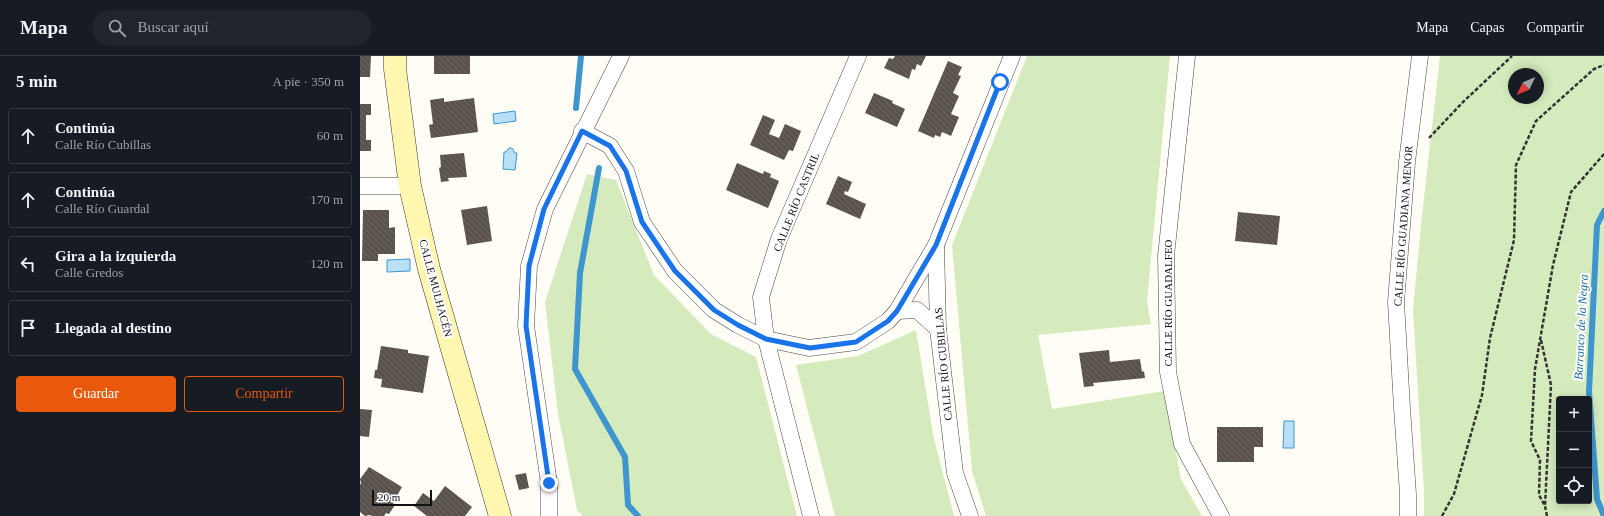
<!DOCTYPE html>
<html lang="es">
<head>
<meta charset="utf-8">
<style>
	:root { --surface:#171b24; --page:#20242c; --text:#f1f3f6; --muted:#9ea1a6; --line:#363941; --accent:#ea580c }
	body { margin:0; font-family:Georgia,serif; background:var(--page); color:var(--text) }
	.controls { position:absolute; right:12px; bottom:12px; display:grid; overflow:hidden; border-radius:4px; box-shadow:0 2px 10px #0003 }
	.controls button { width:36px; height:36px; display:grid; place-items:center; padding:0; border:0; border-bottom:1px solid var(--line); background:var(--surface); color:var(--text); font:20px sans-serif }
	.compass { position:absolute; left:1148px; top:12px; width:36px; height:36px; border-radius:50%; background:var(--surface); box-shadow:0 2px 10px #0003; rotate:226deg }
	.scale { position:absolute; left:12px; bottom:10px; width:60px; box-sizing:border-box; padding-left:4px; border:2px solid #111; border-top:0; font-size:11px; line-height:14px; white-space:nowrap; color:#111; -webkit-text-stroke:3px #fff; paint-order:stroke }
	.stop { position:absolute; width:12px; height:12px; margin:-9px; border:3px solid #1a73e8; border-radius:50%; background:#fff }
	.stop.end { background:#1a73e8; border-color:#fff; box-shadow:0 1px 4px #0008 }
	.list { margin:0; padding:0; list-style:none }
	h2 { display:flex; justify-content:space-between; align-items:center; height:52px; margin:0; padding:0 16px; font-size:17px }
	h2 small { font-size:13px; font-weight:400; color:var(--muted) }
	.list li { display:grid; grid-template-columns:26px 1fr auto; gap:12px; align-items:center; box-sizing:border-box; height:56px; margin:0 8px 8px; padding:0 8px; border:1px solid var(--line); border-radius:4px }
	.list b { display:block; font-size:15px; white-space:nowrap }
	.list p { margin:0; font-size:13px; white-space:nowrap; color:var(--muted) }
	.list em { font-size:13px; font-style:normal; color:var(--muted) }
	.actions { display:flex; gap:8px; padding:12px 16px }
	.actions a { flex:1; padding:9px 0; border:1px solid var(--accent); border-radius:4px; text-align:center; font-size:14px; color:var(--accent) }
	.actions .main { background:var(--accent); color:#fff }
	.icon { flex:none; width:22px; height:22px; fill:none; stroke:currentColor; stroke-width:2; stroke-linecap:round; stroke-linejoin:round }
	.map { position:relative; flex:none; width:1244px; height:460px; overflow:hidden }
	header { display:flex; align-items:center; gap:24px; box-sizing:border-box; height:56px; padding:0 20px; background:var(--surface); border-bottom:1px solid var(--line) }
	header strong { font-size:19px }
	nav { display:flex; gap:22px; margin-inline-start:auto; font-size:14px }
	.search { width:280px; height:36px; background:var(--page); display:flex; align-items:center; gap:10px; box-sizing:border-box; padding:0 14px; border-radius:22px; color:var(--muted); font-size:15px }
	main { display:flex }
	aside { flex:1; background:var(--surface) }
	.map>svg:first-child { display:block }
	.grass { fill:#d5ebbd; fill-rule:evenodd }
	.water { fill:#b9e0f7; stroke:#3f96cf }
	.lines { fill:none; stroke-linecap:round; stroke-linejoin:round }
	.stream { stroke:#3f96cf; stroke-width:6 }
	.building { fill:url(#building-back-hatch) }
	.street-casing { stroke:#444; stroke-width:17 }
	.secondary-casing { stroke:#333; stroke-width:23 }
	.path { stroke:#333; stroke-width:2.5; stroke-dasharray:4 2; stroke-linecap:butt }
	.street { stroke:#fff; stroke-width:16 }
	.secondary { stroke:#fff6b0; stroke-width:22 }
	.route { stroke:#1a73e8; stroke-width:5 }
	.labels { text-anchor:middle; stroke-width:4; stroke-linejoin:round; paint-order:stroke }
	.street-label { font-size:11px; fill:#111; stroke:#fff }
	.water-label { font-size:12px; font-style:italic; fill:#1768a6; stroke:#fff }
</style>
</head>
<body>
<header>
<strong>Mapa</strong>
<div class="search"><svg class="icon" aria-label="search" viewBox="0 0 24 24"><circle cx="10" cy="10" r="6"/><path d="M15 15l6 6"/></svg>Buscar aquí</div>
<nav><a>Mapa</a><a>Capas</a><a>Compartir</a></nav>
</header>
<main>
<aside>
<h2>5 min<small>A pie · 350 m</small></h2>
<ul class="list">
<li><svg class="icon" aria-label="ahead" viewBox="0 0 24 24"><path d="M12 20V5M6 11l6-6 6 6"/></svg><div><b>Continúa</b><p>Calle Río Cubillas</p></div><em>60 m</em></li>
<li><svg class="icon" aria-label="ahead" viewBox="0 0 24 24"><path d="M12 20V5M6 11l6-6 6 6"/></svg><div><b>Continúa</b><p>Calle Río Guardal</p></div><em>170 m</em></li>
<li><svg class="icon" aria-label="left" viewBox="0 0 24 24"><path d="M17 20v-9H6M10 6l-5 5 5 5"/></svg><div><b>Gira a la izquierda</b><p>Calle Gredos</p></div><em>120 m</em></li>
<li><svg class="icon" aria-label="arrive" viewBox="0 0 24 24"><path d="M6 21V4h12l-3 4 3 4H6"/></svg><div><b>Llegada al destino</b></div></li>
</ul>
<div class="actions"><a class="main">Guardar</a><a>Compartir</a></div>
</aside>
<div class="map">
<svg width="1244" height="460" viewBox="0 0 1244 460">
	<defs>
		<pattern id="building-back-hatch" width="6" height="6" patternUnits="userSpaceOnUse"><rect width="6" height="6" fill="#5a524d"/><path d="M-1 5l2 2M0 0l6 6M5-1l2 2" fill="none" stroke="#6d6662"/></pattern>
	</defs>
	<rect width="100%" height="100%" fill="#fffdf5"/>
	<g class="grass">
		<polygon points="667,0 810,0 787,245 791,268 678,279 692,353 804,335 821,423 842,460 626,460 612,415 592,189"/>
		<path d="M1080 0H1244V460H1064V435L1053 254 1062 159ZM1154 18H1178V42H1154ZM1199 343H1229V445H1199Z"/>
		<polygon points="227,118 256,124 294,219 351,278 396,301 437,460 223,460 217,454 198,358 185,246"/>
		<polygon points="556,274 574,383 594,460 475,460 436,309 498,300"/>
	</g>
	<g class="water">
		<polygon points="155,55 156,65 134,68 133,58"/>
		<polygon points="149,92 152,92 155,97 157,97 155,114 143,113 144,96 146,96"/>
		<polygon points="50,203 50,215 27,216 27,204"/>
		<polygon points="924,365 934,365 934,392 923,392"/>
	</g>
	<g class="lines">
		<g class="stream">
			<polyline points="216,52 221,0"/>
			<polyline points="239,112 220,217 215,313 265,401 268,449 278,460"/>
			<polyline points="1244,460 1237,443 1229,336 1237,169 1244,155"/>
		</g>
	</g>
	<g class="building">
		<polygon points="0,0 11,0 10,21 0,21"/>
		<rect x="74" y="0" width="36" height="18"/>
		<polygon points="535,0 566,0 561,10 557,8 555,14 552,13 549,23 524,12 529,2 533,3"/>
		<polygon points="588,5 602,11 598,19 601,20 593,37 599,40 591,58 599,61 591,80 582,76 580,81 575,79 574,82 558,75"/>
		<polygon points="514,37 533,45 532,47 545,53 537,71 505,57"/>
		<polygon points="84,42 84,46 114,42 118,76 71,82 69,69 73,68 70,44"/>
		<polygon points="0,48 11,48 11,59 6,59 6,84 11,84 11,95 0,95"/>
		<polygon points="403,59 415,64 409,78 419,82 425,68 441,75 433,95 429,94 424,104 390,89"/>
		<polygon points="104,97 107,121 88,122 89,125 81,126 79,112 81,111 80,99"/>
		<polygon points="377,107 403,118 404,115 411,118 410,121 419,125 408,152 366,134"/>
		<polygon points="478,120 492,126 488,136 485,135 484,138 506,148 500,163 466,148"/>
		<polygon points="127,150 132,185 107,189 101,154"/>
		<polygon points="3,154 29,154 29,172 35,171 35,198 18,198 18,205 2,205"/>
		<polygon points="878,156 920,160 917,189 875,185"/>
		<polygon points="21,290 48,294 48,297 69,300 63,337 21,331 22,323 14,322 15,314 17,314"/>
		<polygon points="749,294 750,306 780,303 782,316 784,315 785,322 733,327 734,330 724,331 719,297"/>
		<polygon points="0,353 12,354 9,381 0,380"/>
		<polygon points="857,371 903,371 903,391 894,391 894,406 857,406"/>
		<polygon points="9,411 42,431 33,447 35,449 29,458 26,457 24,460 12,460 10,459 5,460 0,456 0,429 1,427 0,423"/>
		<polygon points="166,417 169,432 159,434 155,419"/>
		<polygon points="85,430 112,451 105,460 67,460 54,450 63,437 74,445"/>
	</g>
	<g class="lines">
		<defs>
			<g id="street">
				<polyline points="827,0 806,200 808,316 822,388 861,460"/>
				<polyline points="222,75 250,90 266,115 282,166 315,215 354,254 378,269 406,283 449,292 496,286 528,265 537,255 576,189"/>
				<polyline points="0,130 50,130"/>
				<polyline points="537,255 557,254 578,273"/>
				<polyline points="189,460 189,427 166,270 169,210 185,153 261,0"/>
				<polyline points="451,460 406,283 401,241 419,183 498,0"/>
				<polyline points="610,460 595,417 578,273 576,189 652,0"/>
				<polyline points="1048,460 1048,438 1042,352 1036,246 1047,106 1060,0"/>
			</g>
			<polyline id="secondary" points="35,0 35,13 50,130 69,213 140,460"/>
		</defs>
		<use href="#street" class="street-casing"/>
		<use href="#secondary" class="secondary-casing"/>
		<g class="path">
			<polyline points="1069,82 1103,46 1152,0"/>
			<polyline points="1181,284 1191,329 1185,450"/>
			<polyline points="1082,460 1094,438 1122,339 1130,282 1154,184 1156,109 1176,65 1234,13 1244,9"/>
			<polyline points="1187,460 1185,450 1179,439 1180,404 1171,385 1175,313 1193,209 1211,136 1244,98"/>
		</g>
		<use href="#street" class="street"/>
		<use href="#secondary" class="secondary"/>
	</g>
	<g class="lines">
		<polyline class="route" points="189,427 166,270 169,210 184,153 222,75 250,90 266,115 282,166 315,215 354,254 378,269 406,283 450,292 496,286 528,265 537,255 576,189 640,26"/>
	</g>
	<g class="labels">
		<g class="street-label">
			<text transform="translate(436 146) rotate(-68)" y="4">CALLE RÍO CASTRIL</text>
			<text transform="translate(1043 170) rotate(-86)" y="4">CALLE RÍO GUADIANA MENOR</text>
			<text transform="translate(76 232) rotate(75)" y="4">CALLE MULHACÉN</text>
			<text transform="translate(808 247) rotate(-90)" y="4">CALLE RÍO GUADALFEO</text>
			<text transform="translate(583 308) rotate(-95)" y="4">CALLE RÍO CUBILLAS</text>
		</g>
		<g class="water-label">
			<text transform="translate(1221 271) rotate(-87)" y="4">Barranco de la Negra</text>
		</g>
	</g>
</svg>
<div class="controls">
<button>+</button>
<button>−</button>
<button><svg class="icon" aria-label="locate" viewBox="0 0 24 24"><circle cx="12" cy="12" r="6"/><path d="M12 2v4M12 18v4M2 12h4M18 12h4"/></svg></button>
</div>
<svg class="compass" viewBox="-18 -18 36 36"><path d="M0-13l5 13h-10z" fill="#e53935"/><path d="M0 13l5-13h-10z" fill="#9ea1a6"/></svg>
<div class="scale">20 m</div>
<div class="stop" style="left:640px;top:26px"></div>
<div class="stop end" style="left:189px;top:427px"></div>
</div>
</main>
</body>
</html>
